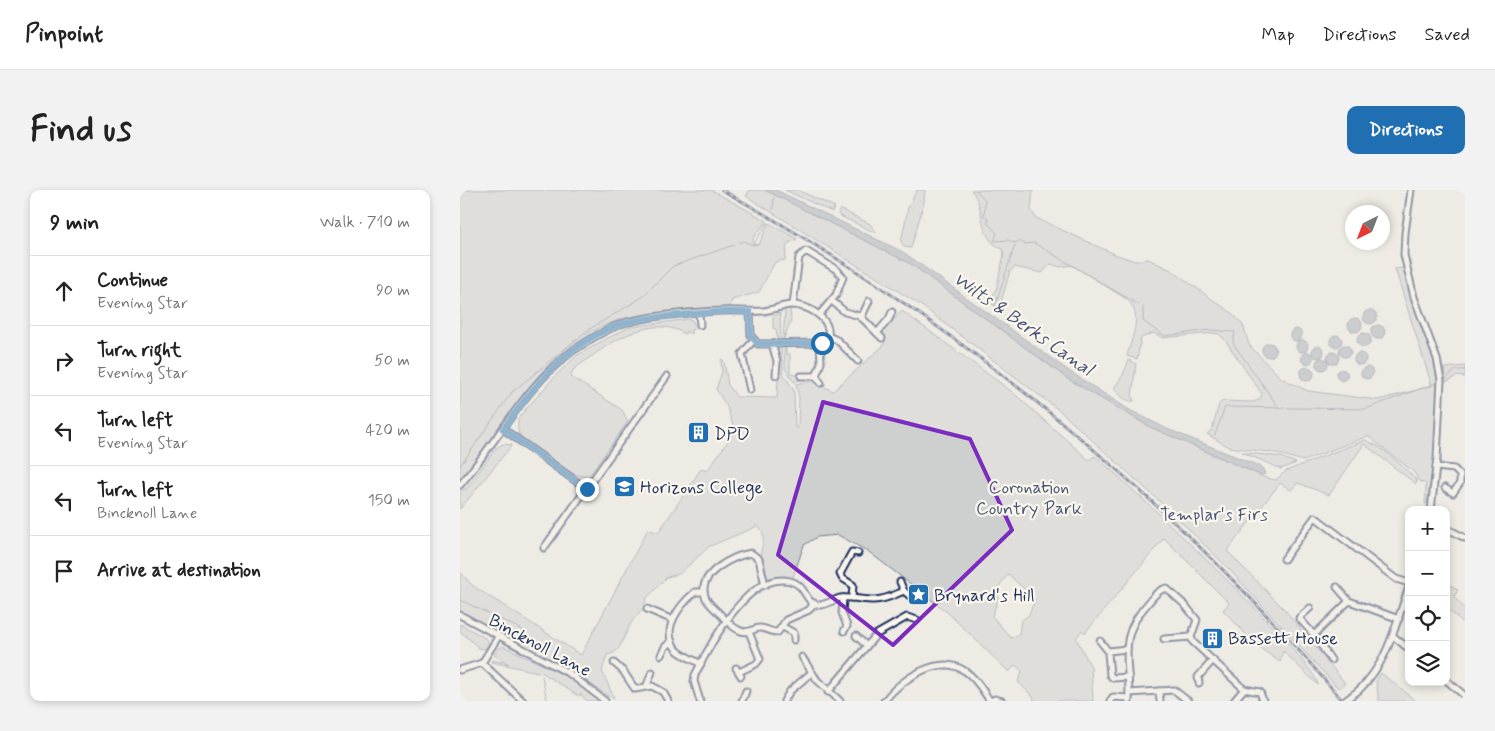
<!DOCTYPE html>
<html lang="en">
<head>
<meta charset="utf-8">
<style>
	:root { --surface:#fff; --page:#f2f2f2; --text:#222; --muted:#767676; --line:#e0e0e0; --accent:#1f6fb2 }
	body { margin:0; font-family:Mynerve,sans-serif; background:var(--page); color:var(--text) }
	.controls { position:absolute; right:15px; bottom:15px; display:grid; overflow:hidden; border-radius:10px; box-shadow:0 2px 8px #0003 }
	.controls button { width:45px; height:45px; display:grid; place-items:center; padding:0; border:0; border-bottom:1px solid var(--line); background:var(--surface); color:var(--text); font:25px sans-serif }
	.compass { position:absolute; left:885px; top:15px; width:45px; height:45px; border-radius:50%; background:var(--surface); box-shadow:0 2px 8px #0003; rotate:222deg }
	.stop { position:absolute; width:15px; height:15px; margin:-11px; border:4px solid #1f6fb2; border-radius:50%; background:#fff }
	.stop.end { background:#1f6fb2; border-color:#fff; box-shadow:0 1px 5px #0008 }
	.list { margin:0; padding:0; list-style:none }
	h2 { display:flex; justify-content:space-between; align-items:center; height:65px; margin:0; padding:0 20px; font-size:21px }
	h2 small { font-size:16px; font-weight:400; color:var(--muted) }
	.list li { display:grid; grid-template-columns:32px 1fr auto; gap:15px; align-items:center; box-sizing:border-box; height:70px; padding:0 20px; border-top:1px solid var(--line) }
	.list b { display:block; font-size:19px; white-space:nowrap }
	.list p { margin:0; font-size:16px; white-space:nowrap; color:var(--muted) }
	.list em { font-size:16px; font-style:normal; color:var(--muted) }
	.icon { flex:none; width:28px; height:28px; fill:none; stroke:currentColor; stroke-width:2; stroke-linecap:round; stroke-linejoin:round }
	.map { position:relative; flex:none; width:1005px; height:511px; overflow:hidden; border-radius:10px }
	header { display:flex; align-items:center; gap:30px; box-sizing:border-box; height:70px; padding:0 25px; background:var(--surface); border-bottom:1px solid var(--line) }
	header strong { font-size:24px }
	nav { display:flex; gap:28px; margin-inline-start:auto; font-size:18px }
	.intro { display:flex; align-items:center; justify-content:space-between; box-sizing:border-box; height:120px; padding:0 30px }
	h1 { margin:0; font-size:35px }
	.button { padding:12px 22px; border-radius:10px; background:var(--accent); color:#fff; font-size:18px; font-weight:700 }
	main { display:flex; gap:30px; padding:0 30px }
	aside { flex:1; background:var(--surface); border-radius:10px; box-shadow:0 2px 8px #0003 }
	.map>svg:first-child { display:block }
	.green { fill:#cecfcf; stroke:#747f96; fill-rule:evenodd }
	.water { fill:#a3a8b4; stroke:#6d7892 }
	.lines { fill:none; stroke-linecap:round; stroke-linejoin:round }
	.stream { stroke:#6d7892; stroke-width:1 }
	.minor-casing { stroke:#1b2f5e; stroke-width:9 }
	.minor { stroke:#fbf7ec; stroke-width:5 }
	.rail-casing { stroke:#1b2f5e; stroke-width:3 }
	.rail { stroke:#fbf7ec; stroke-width:1; stroke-dasharray:4; stroke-linecap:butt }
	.minor-bridge-casing { stroke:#1b2f5e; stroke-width:9; stroke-linecap:butt }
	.minor-bridge { stroke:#fbf7ec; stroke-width:5 }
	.route { stroke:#1f6fb2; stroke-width:6 }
	.marked { fill:none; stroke:#7b2cbf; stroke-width:4; stroke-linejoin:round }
	.labels { text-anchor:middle; stroke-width:4.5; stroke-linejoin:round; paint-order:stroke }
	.poi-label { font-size:18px; fill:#1b2f5e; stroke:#fbf7ec; text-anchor:start }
	.park-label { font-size:18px; fill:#48577a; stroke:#fbf7ec }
	.street-label { font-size:18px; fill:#1b2f5e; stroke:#fbf7ec }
	.water-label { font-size:19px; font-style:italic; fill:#445378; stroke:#fbf7ec }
</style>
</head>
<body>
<header>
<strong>Pinpoint</strong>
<nav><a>Map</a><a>Directions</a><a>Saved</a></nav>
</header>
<div class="intro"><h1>Find us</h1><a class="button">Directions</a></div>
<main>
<aside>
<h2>9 min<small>Walk · 710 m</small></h2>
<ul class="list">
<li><svg class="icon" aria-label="ahead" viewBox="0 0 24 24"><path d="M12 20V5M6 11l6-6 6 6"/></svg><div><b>Continue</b><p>Evening Star</p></div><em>90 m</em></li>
<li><svg class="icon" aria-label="right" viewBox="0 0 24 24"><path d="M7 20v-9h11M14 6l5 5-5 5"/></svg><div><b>Turn right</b><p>Evening Star</p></div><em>50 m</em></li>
<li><svg class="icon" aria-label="left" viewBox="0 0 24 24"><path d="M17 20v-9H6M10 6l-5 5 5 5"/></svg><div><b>Turn left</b><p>Evening Star</p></div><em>420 m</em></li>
<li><svg class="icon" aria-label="left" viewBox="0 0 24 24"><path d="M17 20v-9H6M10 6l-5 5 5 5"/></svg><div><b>Turn left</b><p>Bincknoll Lane</p></div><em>150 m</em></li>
<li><svg class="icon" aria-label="arrive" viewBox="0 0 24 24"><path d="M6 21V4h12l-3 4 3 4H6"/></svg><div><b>Arrive at destination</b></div></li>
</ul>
</aside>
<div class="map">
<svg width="1005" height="511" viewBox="0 0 1005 511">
	<rect width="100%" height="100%" fill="#eeebe4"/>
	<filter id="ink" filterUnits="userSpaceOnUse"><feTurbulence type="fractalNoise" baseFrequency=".02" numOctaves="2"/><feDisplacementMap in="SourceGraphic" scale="10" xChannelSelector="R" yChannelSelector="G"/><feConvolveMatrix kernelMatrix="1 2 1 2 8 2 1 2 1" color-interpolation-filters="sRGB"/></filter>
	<g filter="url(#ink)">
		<g class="green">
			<path d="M0 0H251L307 31 293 48V55L299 54 309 33 337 49 327 54 325 70 315 72 299 102 272 110 270 117 226 119V121C204 123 179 123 158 130 81 155 47 234 0 292Z"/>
			<path d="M290 0H305L451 74 608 189 690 237 806 288 816 290 826 281 905 250C924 257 943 276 957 291L956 294 904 254 869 305 838 293 831 300 820 293 767 361 825 420 885 493 879 498 876 496 767 377 707 318 600 221 462 116 286 6Z"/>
			<polygon points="325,0 337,0 375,17 372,22"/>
			<polygon points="457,0 465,0 464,12 451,58 445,57 441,52 448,18"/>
			<path d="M511 0H573L571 20 576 28 654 64 675 71 688 69 711 80 773 124 783 135 789 155 821 188 848 201 918 210 972 196 935 79 944 78 977 178V252L967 313 965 314 966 294 959 291 954 282 908 246 843 271 816 263 769 257 747 244 752 240 759 214 763 211 793 212 799 210 802 204 765 150 759 144 753 143 703 148 693 143 681 148 677 169 667 166C672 146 683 127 668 110L612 75 600 77 591 74 582 83 555 77 550 81 539 119 529 112 536 100 544 64 542 59C516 47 527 18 511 0Z"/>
			<polygon points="380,19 410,34 416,43 380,26 378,24"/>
			<polygon points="330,118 331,130 323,151 325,119"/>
			<path d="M442 121 551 201 629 270 635 266C667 292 855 469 858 495L823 461 820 472 797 456 763 420 769 413 704 348 625 443 622 440 616 448 631 477 633 511H573L574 508 558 492 562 481 555 475 549 482 487 422 409 362 378 345 357 347 344 355 333 387 307 390C305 383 302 374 301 366 300 354 309 348 298 336L250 356 219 384 207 387 186 409 184 417 172 431 159 458 154 463 147 465 142 481 154 508 149 507 121 487 0 423V382L13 396 121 465 188 339 198 343 241 279 247 281 275 241 267 217 256 199 262 182 261 169 264 171 268 195 277 207 317 208 318 185 321 183 319 181 320 169 314 157H321L323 183 334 201 335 238H338L339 207 336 194 352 191 373 201 423 156 426 148 421 143ZM548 384 575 409 569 425 561 431 559 444 551 448 532 426 538 409 537 399Z"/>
			<polygon points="320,123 321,150 318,151 316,139 313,138 313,126"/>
			<path d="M229 129 233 131 235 138 231 140V144L226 141 225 144C187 121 142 159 113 180L111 187 162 220 168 231 129 286C116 291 73 260 62 249 57 243 57 233 59 227L97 184 118 165 144 150 170 137Z"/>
			<polygon points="324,157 326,157 326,164 330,164 330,183 344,189 334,192 325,179"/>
			<path d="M669 170 676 174 672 205 674 211C666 212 659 205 654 198L663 185Z"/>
			<polygon points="1005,176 1005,187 997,186 986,192 984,178"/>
			<polygon points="43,254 52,255 0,319 0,301 7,298 36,258"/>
			<polygon points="782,262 821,267 836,273 821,279"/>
			<polygon points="986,392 998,400 994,407 1005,419 1005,434 986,418"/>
			<polygon points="0,434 27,449 29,453 25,459 19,458 0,441"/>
			<polygon points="43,456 110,488 140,511 127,511 120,504 118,506 83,483 31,472 32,470 49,474 34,465 38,459"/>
			<polygon points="921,483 956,511 919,511 916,492"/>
		</g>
		<g class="water">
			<polygon points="305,0 316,0 443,62 609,181 668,219 707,239 802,277 805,284 800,285 690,237 608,189 451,74"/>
			<circle cx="910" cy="127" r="7"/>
			<circle cx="895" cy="135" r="7"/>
			<circle cx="918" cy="142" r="7"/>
			<circle cx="836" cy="145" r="6"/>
			<circle cx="904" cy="150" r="7"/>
			<circle cx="876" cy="151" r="6"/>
			<circle cx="842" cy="156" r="6"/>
			<circle cx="809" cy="160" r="7"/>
			<circle cx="885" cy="161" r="6"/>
			<circle cx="858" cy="162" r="6"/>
			<circle cx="873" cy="168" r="6"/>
			<circle cx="847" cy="168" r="6"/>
			<circle cx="900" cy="169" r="6"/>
			<circle cx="862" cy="174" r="6"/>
			<circle cx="847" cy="184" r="7"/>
			<circle cx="907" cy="183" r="6"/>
			<circle cx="882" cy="185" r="5.5"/>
		</g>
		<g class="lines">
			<g class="stream">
				<polyline points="516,0 525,10 524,26 528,28 528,34 537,43 534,51 548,50 555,53 559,51 565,54 574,53 679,115"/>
				<polyline points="313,20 314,8"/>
				<polyline points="279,53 283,51 293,55 308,32"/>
				<polyline points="535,116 555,55"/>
				<polyline points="683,117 683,131 704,146 750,140 775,142 773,153 819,218"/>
				<polyline points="983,191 996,180 1005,180"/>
				<polyline points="755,245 765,217 905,219 979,192"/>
				<polyline points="0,276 52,202 128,140 181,108 213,76 274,55"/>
				<polyline points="0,410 63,440 73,453"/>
				<polyline points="82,486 87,511"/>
			</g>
			<defs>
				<g id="minor">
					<polyline points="951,0 945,43 944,65 954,107 977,169 981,190 977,268 971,320"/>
					<polyline points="372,111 385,122 400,126 422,148"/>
					<polyline points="333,115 339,67 346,61 377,80 383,87 376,105 359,125"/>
					<polyline points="239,123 240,135"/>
					<polyline points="401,128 409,111"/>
					<polyline points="417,143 429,129 432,122"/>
					<polyline points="368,146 377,150 398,171"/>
					<polyline points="360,153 361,173 356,186 361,193"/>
					<polyline points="312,154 317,171 316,185"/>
					<polyline points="341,186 356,186"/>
					<polyline points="290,200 282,164 293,151"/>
					<polyline points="43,239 127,299"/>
					<polyline points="976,277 994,279 1000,285 1000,293 993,303 985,298"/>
					<path d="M0 295C38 251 66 194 114 160 130 149 149 137 168 132 197 125 232 122 262 121 276 120 289 122 303 121 316 120 327 112 340 116 354 119 371 131 368 146L360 153 298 154 291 146 290 122"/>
					<polyline points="986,338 1005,348"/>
					<polyline points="84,358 207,186"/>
					<polyline points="824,369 855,327 936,389 949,393"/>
					<polyline points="440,392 444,401"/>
					<path d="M305 395 299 369 291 363C274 366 237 383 245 406 247 413 255 419 260 424 266 430 272 438 281 441 288 444 292 439 299 438 305 437 311 443 318 442L326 430 349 420 354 413"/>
					<polyline points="877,397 889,411"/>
					<polyline points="383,408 382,423 387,436 384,441"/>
					<polyline points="392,408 393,395 382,388 380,384 392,362 398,363"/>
					<polyline points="850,418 839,428 854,445 871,470"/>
					<polyline points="187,419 213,430"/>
					<polyline points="0,425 110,484 145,511"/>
					<polyline points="323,437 334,443 334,450"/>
					<polyline points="854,445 889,411 939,429"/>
					<polyline points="396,446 406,455"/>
					<polyline points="933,446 949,459"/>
					<polyline points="704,449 731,447"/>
					<polyline points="640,451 648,461"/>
					<polyline points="667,459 648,461 648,463 650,485 653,488 669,487"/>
					<polyline points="201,465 205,457 212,451"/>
					<polyline points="342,467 357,490 380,511"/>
					<polyline points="22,473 63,511"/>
					<polyline points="154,473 163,481 175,499 192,496 203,502 208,511"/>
					<path d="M241 474C233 469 223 466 217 460 199 440 220 415 235 402H244"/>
					<polyline points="276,478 281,486"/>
					<polyline points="0,480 22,473 38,447"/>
					<polyline points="279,482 296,474 300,469 289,442"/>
					<polyline points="986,490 1005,506"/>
					<polyline points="739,493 738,487 753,470"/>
					<polyline points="187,495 192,482"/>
					<path d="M899 500C929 471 935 435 949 397"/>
					<polyline points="699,501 700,511"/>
					<polyline points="368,502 417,444 447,427 457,430"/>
					<polyline points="669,503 714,500 728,511"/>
					<path d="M240 511 234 491 235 485C249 456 289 380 330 391 346 395 344 409 354 414 362 418 372 410 380 408 392 407 403 410 414 410 425 410 434 405 444 401L450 406"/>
					<polyline points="282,511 286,501"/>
					<polyline points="324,511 330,501 351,483"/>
					<path d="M424 511C441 490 478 463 505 481 516 488 523 501 530 511L535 509 542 511"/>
					<polyline points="650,511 653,507 669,508"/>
					<path d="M669 511C670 468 656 448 689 412 694 406 698 400 706 398L725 415 737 430 731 447 733 452 784 499 800 502 803 511"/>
					<polyline points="774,511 784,499"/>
				</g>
			</defs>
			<use href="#minor" class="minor-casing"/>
			<use href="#minor" class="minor"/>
			<defs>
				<path id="rail" d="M262 0C497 131 709 305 883 511"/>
			</defs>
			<use href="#rail" class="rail-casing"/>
			<use href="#rail" class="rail"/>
			<defs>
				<polyline id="minor-bridge" points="885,511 899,500"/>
			</defs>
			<use href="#minor-bridge" class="minor-bridge-casing"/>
			<use href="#minor-bridge" class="minor-bridge"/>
		</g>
	</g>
	<g class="lines" filter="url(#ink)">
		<path class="route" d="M127 299 43 239C74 195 111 149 165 133 181 128 200 127 218 125 242 123 266 120 290 122L291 146 298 154 362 153"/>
	</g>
	<path d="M0 0H1005V511H0ZM363 212 510 249 552 340 433 455 318 365Z" fill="#eeebe4" fill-opacity=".55" fill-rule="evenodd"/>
	<path class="marked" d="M363 212 510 249 552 340 433 455 318 365Z"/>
	<defs>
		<symbol id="building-square" viewBox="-11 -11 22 22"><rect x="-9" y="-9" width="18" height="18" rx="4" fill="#1f6fb2" stroke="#fbf7ec"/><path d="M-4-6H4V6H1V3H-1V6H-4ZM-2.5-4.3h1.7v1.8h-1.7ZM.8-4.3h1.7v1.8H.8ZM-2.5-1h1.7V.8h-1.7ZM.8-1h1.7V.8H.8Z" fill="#fff"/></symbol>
		<symbol id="university-square" viewBox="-11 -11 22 22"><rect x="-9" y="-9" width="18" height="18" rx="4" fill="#1f6fb2" stroke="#fbf7ec"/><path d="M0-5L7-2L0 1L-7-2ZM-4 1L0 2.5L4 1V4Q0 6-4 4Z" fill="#fff"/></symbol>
		<symbol id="sight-square" viewBox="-11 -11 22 22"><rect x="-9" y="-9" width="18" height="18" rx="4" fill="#1f6fb2" stroke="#fbf7ec"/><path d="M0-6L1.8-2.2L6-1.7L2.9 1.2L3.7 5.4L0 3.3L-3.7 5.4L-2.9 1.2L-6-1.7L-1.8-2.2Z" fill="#fff"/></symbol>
	</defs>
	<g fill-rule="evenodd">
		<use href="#building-square" x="226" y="230" width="25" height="25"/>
		<use href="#university-square" x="152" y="284" width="25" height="25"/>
		<use href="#sight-square" x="446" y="392" width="25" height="25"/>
		<use href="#building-square" x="740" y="436" width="25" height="25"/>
	</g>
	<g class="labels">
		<g class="poi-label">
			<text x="254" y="249">DPD</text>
			<text x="180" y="303">Horizons College</text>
			<text x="474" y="411">Brynard's Hill</text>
			<text x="768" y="454">Bassett House</text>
		</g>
		<g class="park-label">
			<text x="569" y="303">Coronation<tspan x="569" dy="21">Country Park</tspan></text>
			<text x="754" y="330">Templar's Firs</text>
		</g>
		<g class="street-label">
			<text transform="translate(80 455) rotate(28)" y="6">Bincknoll Lane</text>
		</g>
		<g class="water-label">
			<text transform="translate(564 133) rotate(35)" y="7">Wilts &amp; Berks Canal</text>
		</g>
	</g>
</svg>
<div class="controls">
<button>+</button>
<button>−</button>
<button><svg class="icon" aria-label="locate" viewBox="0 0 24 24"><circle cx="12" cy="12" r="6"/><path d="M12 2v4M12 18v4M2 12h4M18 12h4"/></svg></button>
<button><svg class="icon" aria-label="layers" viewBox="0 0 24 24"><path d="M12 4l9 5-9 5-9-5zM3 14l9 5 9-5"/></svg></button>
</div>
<svg class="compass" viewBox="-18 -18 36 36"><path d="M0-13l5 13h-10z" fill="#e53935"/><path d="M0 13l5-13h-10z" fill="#767676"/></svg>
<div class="stop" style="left:362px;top:153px"></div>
<div class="stop end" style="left:127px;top:299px"></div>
</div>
</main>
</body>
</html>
